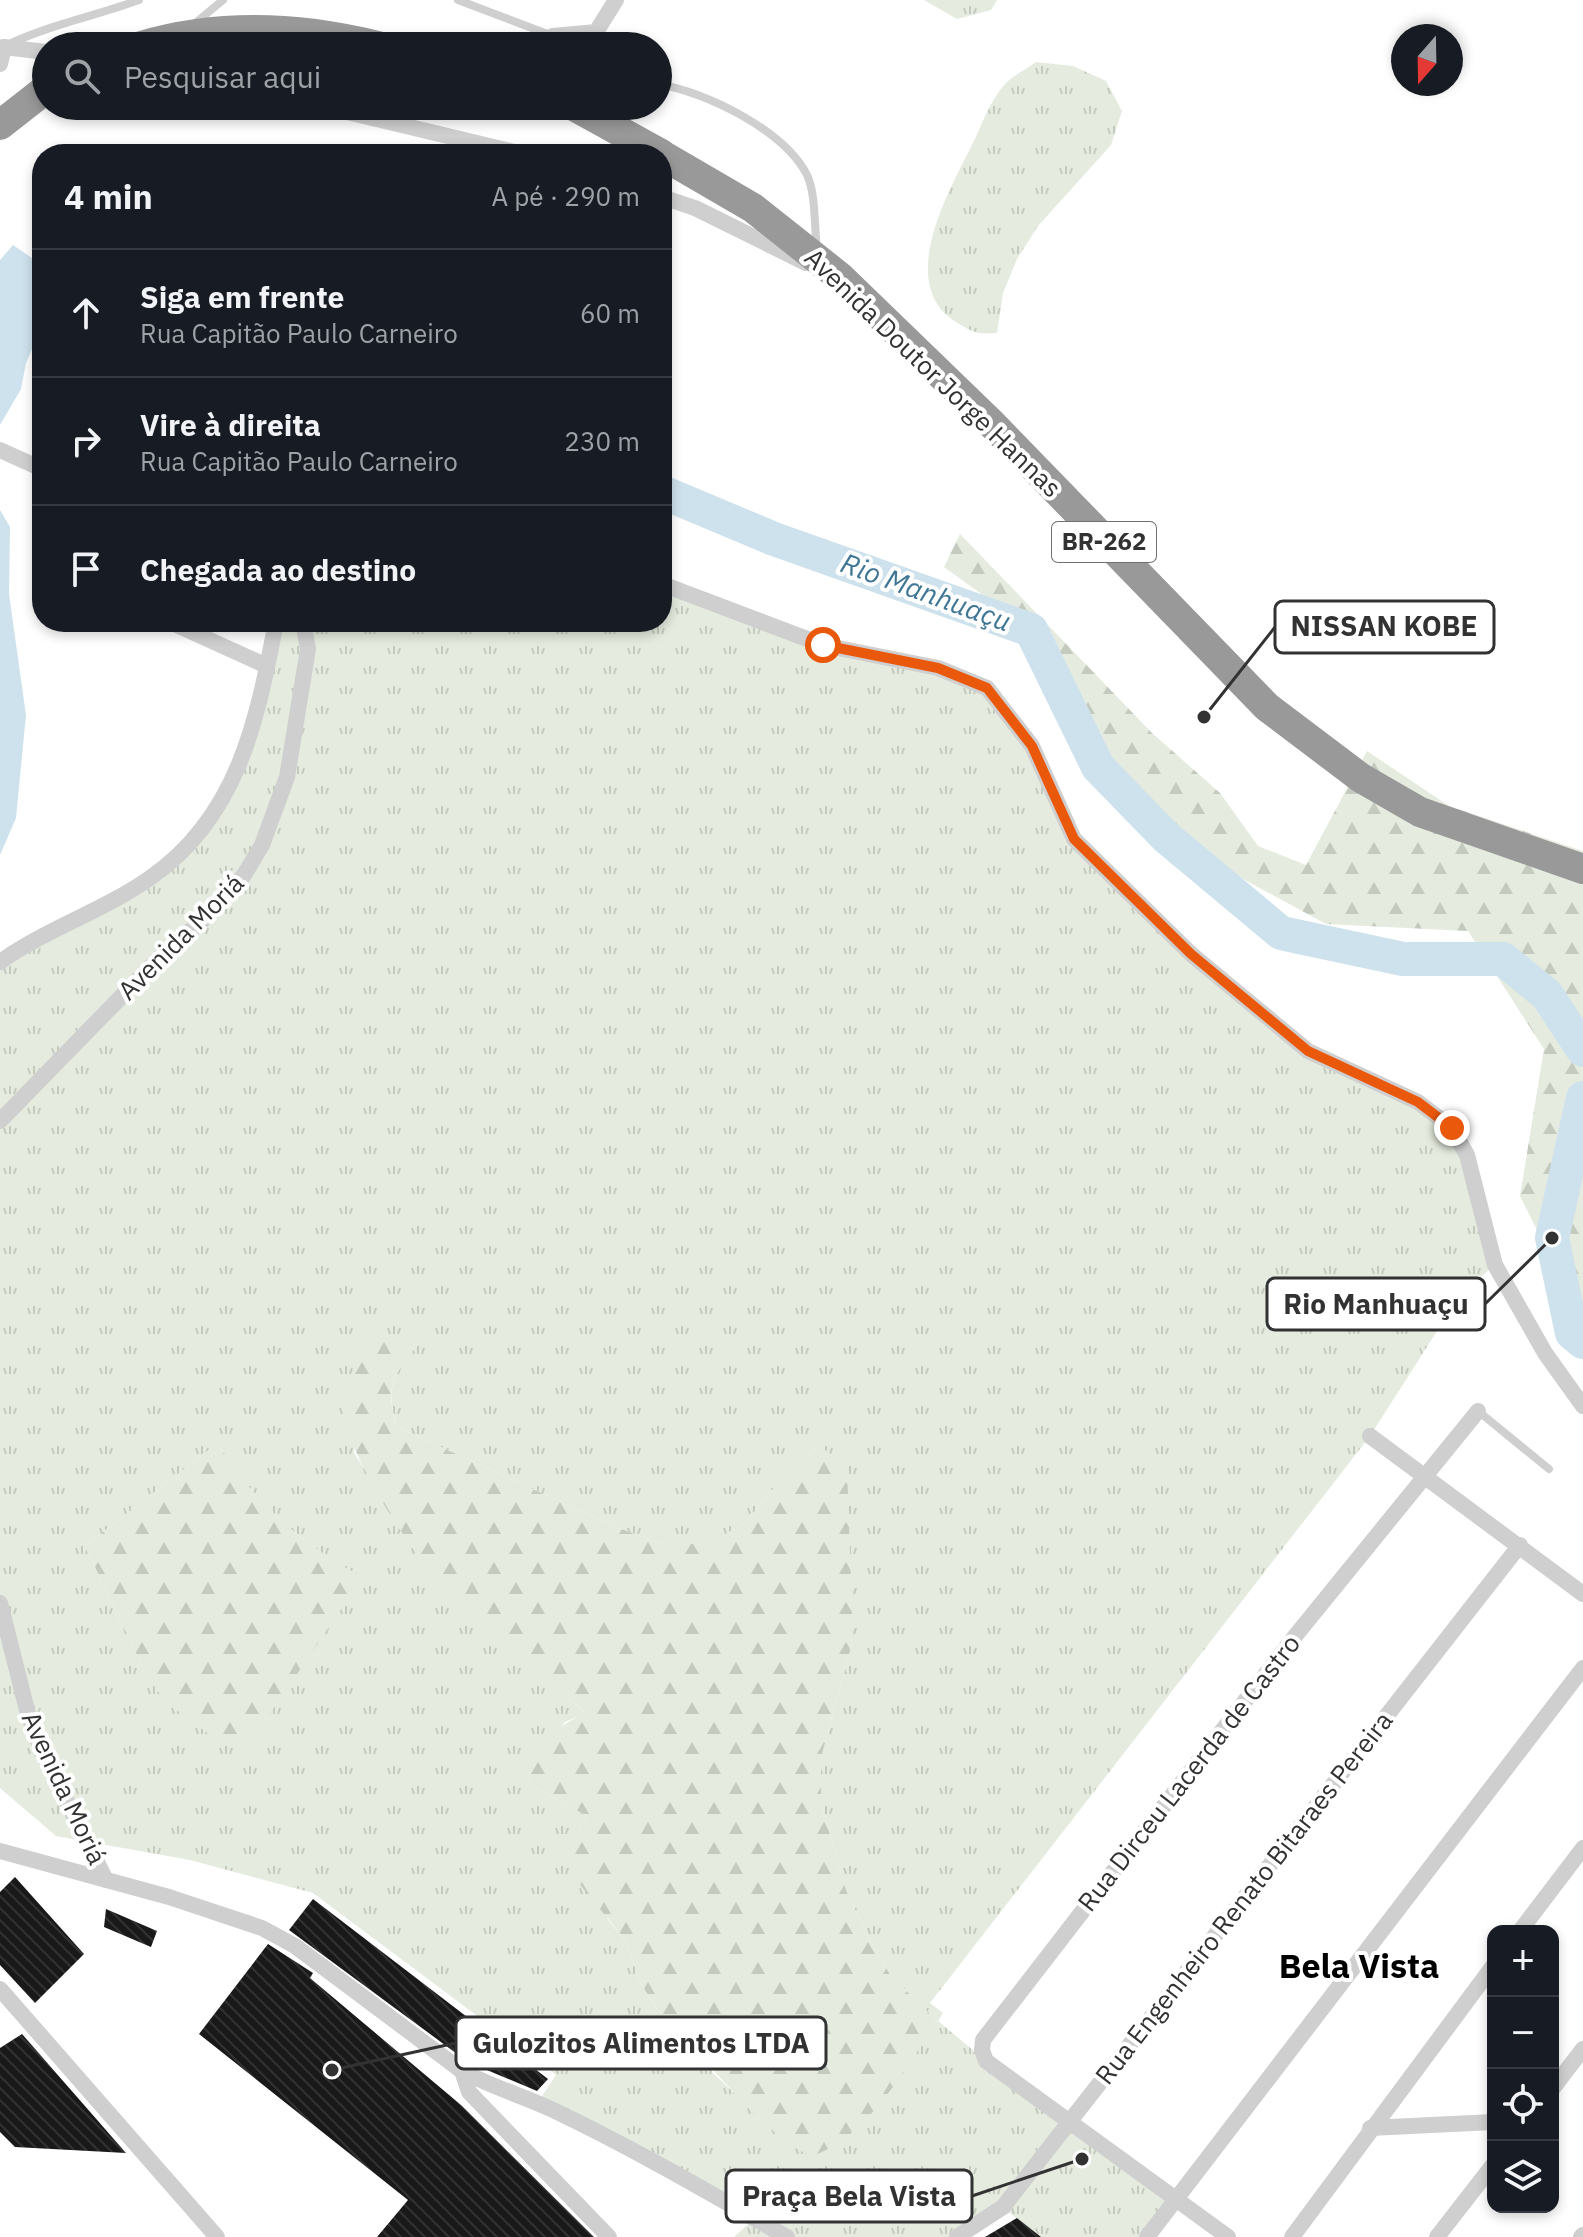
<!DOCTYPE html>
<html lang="pt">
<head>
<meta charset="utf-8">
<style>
	:root { --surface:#171b24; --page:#20242c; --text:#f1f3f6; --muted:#9ea1a6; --line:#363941 }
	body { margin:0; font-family:"IBM Plex Sans",sans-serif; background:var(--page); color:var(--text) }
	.controls { position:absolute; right:24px; bottom:24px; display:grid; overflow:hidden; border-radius:16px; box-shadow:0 4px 12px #0003 }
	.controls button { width:72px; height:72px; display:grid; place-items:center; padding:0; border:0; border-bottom:2px solid var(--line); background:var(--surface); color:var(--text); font:40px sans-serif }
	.compass { position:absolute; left:1391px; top:24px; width:72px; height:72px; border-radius:50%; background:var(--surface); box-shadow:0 4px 12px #0003; rotate:200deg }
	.stop { position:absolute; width:24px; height:24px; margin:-18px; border:6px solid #ea580c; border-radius:50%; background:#fff }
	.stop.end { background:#ea580c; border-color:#fff; box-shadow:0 2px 8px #0008 }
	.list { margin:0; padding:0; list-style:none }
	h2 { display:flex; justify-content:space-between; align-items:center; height:104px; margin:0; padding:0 32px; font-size:34px }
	h2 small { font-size:26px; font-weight:400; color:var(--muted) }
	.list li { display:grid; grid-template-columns:52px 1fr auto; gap:24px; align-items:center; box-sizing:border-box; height:128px; padding:0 32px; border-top:2px solid var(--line) }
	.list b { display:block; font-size:30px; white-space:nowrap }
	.list p { margin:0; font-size:26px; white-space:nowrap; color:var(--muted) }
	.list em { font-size:26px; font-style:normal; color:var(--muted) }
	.icon { flex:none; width:44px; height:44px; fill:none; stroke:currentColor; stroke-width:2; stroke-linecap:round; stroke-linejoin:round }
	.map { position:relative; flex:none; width:1583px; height:2237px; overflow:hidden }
	.search { position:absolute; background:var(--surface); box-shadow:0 4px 12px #0003; left:32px; top:32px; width:640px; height:88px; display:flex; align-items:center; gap:20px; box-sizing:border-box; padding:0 28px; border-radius:44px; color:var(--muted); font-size:30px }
	.panel { position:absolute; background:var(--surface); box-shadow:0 4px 12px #0003; left:32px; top:144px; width:640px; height:488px; border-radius:32px }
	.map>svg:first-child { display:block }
	.grass { fill:url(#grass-tufts); fill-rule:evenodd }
	.forest { fill:url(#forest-firs) }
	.water { fill:#cee2ed }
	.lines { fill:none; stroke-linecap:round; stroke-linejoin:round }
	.river { stroke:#cee2ed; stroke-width:34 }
	.building { fill:url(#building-back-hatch) }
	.lane { stroke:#cfcfcf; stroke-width:8 }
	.street { stroke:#cfcfcf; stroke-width:16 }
	.highway { stroke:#999; stroke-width:30 }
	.route { stroke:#ea580c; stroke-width:10 }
	.labels { text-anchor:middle; stroke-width:8; stroke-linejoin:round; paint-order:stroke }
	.shield { fill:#fff; stroke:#707070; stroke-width:2 }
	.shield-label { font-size:24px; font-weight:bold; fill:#323232 }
	.street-label { font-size:26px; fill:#323232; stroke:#fff }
	.water-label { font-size:28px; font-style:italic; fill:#3f7695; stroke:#fff }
	.district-label { font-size:34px; font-weight:bold; fill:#000; stroke:#fff }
	.leader { fill:none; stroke:#323232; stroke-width:3 }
	.callout-dot { fill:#323232; stroke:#fff; stroke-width:3 }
	.callout { fill:#fff; stroke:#323232; stroke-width:3 }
	.callout-label { font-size:28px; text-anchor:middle; font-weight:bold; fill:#323232 }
</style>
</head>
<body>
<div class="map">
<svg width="1583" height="2237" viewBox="0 0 1583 2237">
	<defs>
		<pattern id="grass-tufts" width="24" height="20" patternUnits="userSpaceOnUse" patternTransform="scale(2)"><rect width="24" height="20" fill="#e5ebde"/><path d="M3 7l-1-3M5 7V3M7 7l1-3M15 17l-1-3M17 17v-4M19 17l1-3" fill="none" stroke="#c5cabf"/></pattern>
		<pattern id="forest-firs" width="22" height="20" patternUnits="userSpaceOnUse" patternTransform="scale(2)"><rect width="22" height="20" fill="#e5ebde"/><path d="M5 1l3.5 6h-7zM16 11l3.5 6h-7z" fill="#c5cabf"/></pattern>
		<pattern id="building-back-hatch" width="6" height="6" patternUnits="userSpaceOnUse" patternTransform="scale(2)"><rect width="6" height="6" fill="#191919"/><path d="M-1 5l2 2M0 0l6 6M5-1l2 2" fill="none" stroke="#323232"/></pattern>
	</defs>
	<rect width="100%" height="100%" fill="#fff"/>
	<g class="grass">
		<polygon points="924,0 997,0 991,10 957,19"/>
		<path d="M1036 62 1073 66 1106 81 1122 111 1111 145 1038 226 1017 259 1003 293 997 333C976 335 970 331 953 320 897 281 949 191 971 147 982 126 989 101 1006 83 1014 75 1027 69 1036 62Z"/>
		<path d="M662 584 987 688 1032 746 1074 839 1308 1051 1452 1128 1495 1265 1462 1292 1370 1436 930 2003 943 2013 938 2021 986 2061 1177 2198 1147 2237H1041L1003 2208 957 2237H734L754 2219 537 2104 556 2075 313 1893 190 1860 56 1836 0 1788V962L151 878 220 808 276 622H662ZM421 1340C395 1374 384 1383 397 1427L616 1527 662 1544H709L745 1523 780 1481 819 1445 853 1640 821 1758V1804L846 1890 867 1936 891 1976 937 2021 789 2145 713 2073 691 2042 655 2007 639 1980 627 1942 608 1920 578 1830 587 1816 534 1787 524 1772 565 1722 586 1713 475 1624 446 1592 354 1453 363 1345ZM218 1443C253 1502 302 1545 362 1577L147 1677 85 1546Z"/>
	</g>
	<g class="forest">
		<polygon points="960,534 1152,733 1220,793 1258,846 1306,865 1367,751 1449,806 1583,851 1583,1322 1520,1196 1544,1049 1468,931 1326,924 1166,837 1098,767 1031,630 944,567"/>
		<path d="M422 1339C396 1373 383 1383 397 1427L616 1527 662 1544H709L745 1523 780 1481 819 1445 847 1467 853 1640 821 1758V1804L846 1890 867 1936 891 1976 937 2021C907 2066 866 2140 811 2156L789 2145 750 2110 655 2007 639 1980 627 1942 577 1881 552 1837 578 1830 587 1816 534 1787 524 1772 549 1734 585 1712C549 1683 510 1656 475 1625 438 1591 343 1458 345 1409 346 1386 355 1365 363 1344Z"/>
		<path d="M218 1443C253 1501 302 1546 363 1577L244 1752C206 1734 172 1713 147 1677L85 1546Z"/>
	</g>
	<g class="water">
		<polygon points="13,245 42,265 42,326 26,363 21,389 0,425 0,260"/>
		<polygon points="0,510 10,527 9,594 26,715 16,818 0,855"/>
	</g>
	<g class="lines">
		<g class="river">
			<polyline points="662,492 774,539 1031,630 1098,767 1166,837 1281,933 1403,959 1503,959 1547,995 1583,1050"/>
			<polyline points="1583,1098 1552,1238 1572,1333 1583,1342"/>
		</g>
	</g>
	<g class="building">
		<polygon points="15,1877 84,1954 35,2003 0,1965 0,1892"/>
		<polygon points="313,1899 548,2079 537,2091 468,2062 289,1930"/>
		<polygon points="106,1909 157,1931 151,1947 104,1927"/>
		<polygon points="268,1944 313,1973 310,1978 461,2105 594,2237 377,2237 408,2200 199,2034"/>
		<polygon points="22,2034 126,2153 15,2147 0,2132 0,2048"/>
		<polygon points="1017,2218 1041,2237 985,2237"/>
	</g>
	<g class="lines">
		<g class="lane">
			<polyline points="458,0 553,36"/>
			<polyline points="193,25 223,0"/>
			<path d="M7 45C49 25 95 16 139 0"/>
			<path d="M658 84C706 92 784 130 807 175 816 194 814 226 817 248"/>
			<polyline points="1478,1411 1549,1469"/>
		</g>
		<g class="street">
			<polyline points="553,36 596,32 616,0"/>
			<polyline points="4,47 46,52"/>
			<polyline points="0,64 4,47"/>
			<polyline points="286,106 343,111 523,154"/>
			<polyline points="662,197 695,208 806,263"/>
			<polyline points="0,450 42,469"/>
			<polyline points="662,584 823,645 938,668 987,688 1032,746 1074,839 1191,954 1308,1051 1418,1102 1452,1128 1467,1155 1495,1265 1545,1353 1583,1406"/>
			<polyline points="170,622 267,666"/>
			<path d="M0 962C46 929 103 911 150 878 238 817 257 721 276 622"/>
			<polyline points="0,1121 156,961 215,909 244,875 262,845 287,777 308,649 303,622"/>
			<polyline points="1370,1436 1583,1594"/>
			<polyline points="0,1603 28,1714 42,1752 106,1880"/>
			<path d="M0 1851 169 1897 262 1928 295 1946 462 2071C492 2087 523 2096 553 2110 633 2148 710 2193 787 2237"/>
			<polyline points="1520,1931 1583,1848"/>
			<polyline points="0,1989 217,2237"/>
			<polyline points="462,2071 469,2092 609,2237"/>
			<polyline points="1553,2088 1583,2049"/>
			<polyline points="1370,2128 1493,2122"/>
			<polyline points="957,2237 1003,2207 1520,1545"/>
			<polyline points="1147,2237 1583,1668"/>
			<polyline points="1228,2237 986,2061 982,2050 983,2040 1296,1635 1478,1411"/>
			<polyline points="1292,2237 1493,1966"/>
			<polyline points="1437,2237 1493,2165"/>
			<polyline points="1581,2237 1583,2235"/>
		</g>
		<g class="highway">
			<path d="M141 46C218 23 301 27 378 46"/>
			<polyline points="574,106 661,154"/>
			<polyline points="0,125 46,89"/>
			<polyline points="662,155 753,208 840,277 990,422 1267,707 1361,778 1420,812 1583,869"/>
		</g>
	</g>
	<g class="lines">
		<polyline class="route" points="823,645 938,668 987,688 1032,746 1074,839 1191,954 1308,1051 1418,1102 1452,1128"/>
	</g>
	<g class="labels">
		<rect class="shield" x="1052" y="522" width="104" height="40" rx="6"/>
		<g class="shield-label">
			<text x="1104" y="550">BR-262</text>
		</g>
		<g class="street-label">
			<text transform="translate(933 373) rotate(44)" y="9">Avenida Doutor Jorge Hannas</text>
			<text transform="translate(181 937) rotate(-45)" y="9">Avenida Moriá</text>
			<text transform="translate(1189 1773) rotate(-52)" y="9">Rua Dirceu Lacerda de Castro</text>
			<text transform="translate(64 1788) rotate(65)" y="9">Avenida Moriá</text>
			<text transform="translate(1244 1898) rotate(-52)" y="9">Rua Engenheiro Renato Bitaraes Pereira</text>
		</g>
		<g class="water-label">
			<text transform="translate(926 592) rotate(20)" y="10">Rio Manhuaçu</text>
		</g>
		<g class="district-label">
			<text x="1359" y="1978">Bela Vista</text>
		</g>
	</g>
	<path class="leader" d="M1204 717L1275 627M1552 1238L1485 1304M332 2070L456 2043M1082 2159L972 2196"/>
	<g class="callout-dot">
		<circle cx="1204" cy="717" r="8"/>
		<circle cx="1552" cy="1238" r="8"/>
		<circle cx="332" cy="2070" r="8"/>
		<circle cx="1082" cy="2159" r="8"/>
	</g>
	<g class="callout">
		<rect x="1275" y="601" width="219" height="52" rx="8"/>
		<rect x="1267" y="1278" width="218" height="52" rx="8"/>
		<rect x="456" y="2017" width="370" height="52" rx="8"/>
		<rect x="726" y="2170" width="246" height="52" rx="8"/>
	</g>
	<g class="callout-label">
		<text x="1384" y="636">NISSAN KOBE</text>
		<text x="1376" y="1314">Rio Manhuaçu</text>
		<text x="641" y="2053">Gulozitos Alimentos LTDA</text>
		<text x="849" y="2206">Praça Bela Vista</text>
	</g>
</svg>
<div class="controls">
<button>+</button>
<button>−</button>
<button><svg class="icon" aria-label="locate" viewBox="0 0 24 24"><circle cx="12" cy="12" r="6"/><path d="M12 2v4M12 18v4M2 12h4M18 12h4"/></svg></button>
<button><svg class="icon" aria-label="layers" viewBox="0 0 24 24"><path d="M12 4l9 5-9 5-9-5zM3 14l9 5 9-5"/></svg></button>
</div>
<svg class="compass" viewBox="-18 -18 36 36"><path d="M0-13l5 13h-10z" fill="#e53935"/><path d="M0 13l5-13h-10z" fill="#9ea1a6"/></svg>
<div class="stop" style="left:823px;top:645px"></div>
<div class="stop end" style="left:1452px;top:1128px"></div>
<div class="search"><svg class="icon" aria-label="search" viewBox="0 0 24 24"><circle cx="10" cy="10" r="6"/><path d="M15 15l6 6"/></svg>Pesquisar aqui</div>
<section class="panel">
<h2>4 min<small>A pé · 290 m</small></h2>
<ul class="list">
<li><svg class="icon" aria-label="ahead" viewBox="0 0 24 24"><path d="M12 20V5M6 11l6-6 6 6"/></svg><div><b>Siga em frente</b><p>Rua Capitão Paulo Carneiro</p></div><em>60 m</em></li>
<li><svg class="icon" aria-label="right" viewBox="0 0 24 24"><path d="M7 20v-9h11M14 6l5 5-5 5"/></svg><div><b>Vire à direita</b><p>Rua Capitão Paulo Carneiro</p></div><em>230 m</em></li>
<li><svg class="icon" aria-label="arrive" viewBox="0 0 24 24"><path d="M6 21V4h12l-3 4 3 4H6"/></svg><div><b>Chegada ao destino</b></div></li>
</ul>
</section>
</div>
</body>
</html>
